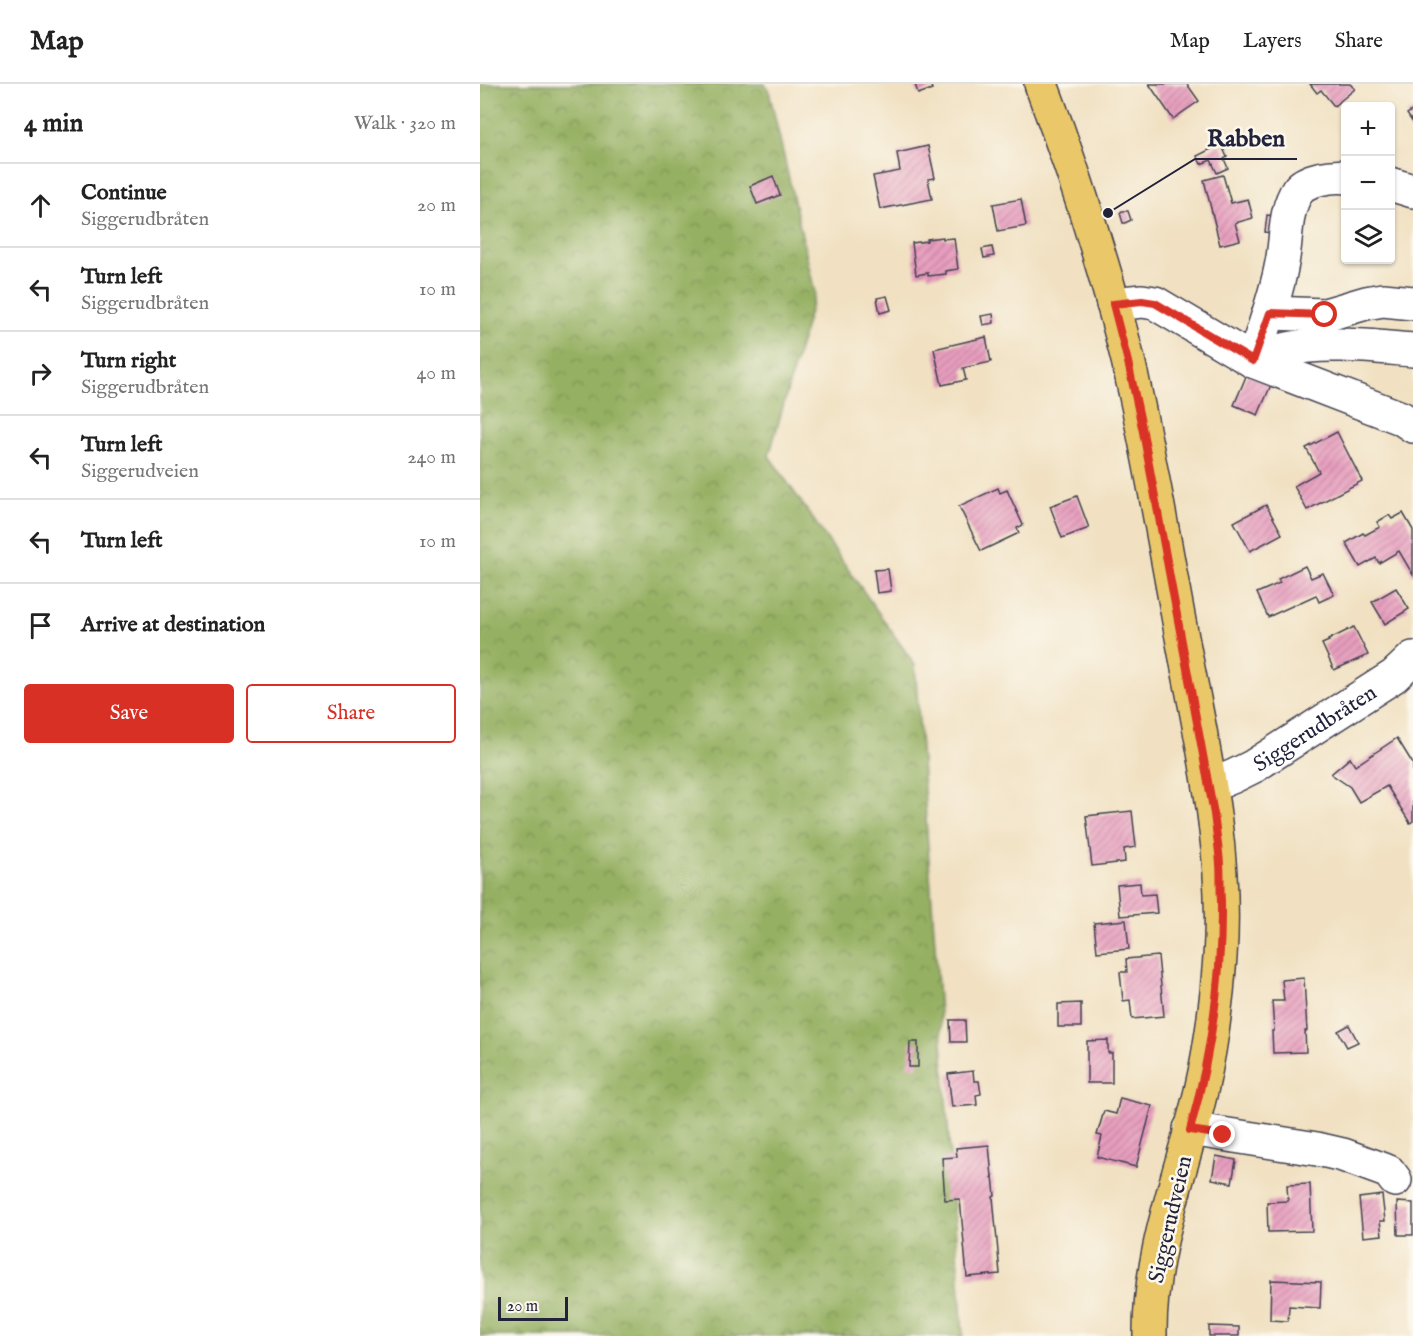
<!DOCTYPE html>
<html lang="en">
<head>
<meta charset="utf-8">
<style>
	:root { --surface:#fff; --page:#f2f2f2; --text:#222; --muted:#767676; --line:#e0e0e0; --accent:#d93025 }
	body { margin:0; font-family:"IM FELL English",serif; background:var(--page); color:var(--text) }
	.controls { position:absolute; right:18px; top:18px; display:grid; overflow:hidden; border-radius:6px; box-shadow:0 2px 4px #0004 }
	.controls button { width:54px; height:54px; display:grid; place-items:center; padding:0; border:0; border-bottom:2px solid var(--line); background:var(--surface); color:var(--text); font:30px sans-serif }
	.scale { position:absolute; left:18px; bottom:15px; width:70px; box-sizing:border-box; padding-left:6px; border:3px solid #22223b; border-top:0; font-size:16px; line-height:21px; white-space:nowrap; color:#22223b; -webkit-text-stroke:4px #fbf7ec; paint-order:stroke }
	.stop { position:absolute; width:18px; height:18px; margin:-14px; border:4px solid #d93025; border-radius:50%; background:#fff }
	.stop.end { background:#d93025; border-color:#fff; box-shadow:0 2px 6px #0008 }
	.list { margin:0; padding:0; list-style:none }
	h2 { display:flex; justify-content:space-between; align-items:center; height:78px; margin:0; padding:0 24px; font-size:26px }
	h2 small { font-size:20px; font-weight:400; color:var(--muted) }
	.list li { display:grid; grid-template-columns:39px 1fr auto; gap:18px; align-items:center; box-sizing:border-box; height:84px; padding:0 24px; border-top:2px solid var(--line) }
	.list b { display:block; font-size:22px; white-space:nowrap }
	.list p { margin:0; font-size:20px; white-space:nowrap; color:var(--muted) }
	.list em { font-size:20px; font-style:normal; color:var(--muted) }
	.actions { display:flex; gap:12px; padding:18px 24px }
	.actions a { flex:1; padding:14px 0; border:2px solid var(--accent); border-radius:6px; text-align:center; font-size:21px; color:var(--accent) }
	.actions .main { background:var(--accent); color:#fff }
	.icon { flex:none; width:33px; height:33px; fill:none; stroke:currentColor; stroke-width:2; stroke-linecap:round; stroke-linejoin:round }
	.map { position:relative; flex:none; width:933px; height:1252px; overflow:hidden }
	header { display:flex; align-items:center; gap:36px; box-sizing:border-box; height:84px; padding:0 30px; background:var(--surface); border-bottom:2px solid var(--line) }
	header strong { font-size:28px }
	nav { display:flex; gap:33px; margin-inline-start:auto; font-size:21px }
	main { display:flex }
	aside { flex:1; background:var(--surface) }
	.map>svg:first-child { display:block }
	.forest { fill:url(#forest-crowns); stroke:#5c694e; stroke-width:1.5 }
	.building { fill:url(#building-hatch) }
	.lines { fill:none; stroke-linecap:round; stroke-linejoin:round }
	.minor-casing { stroke:#413f4f; stroke-width:36 }
	.major-casing { stroke:#413f4f; stroke-width:36 }
	.minor { stroke:#fff; stroke-width:33 }
	.major { stroke:#eac769; stroke-width:33 }
	.route { stroke:#d93025; stroke-width:8 }
	.labels { text-anchor:middle; stroke-width:5; stroke-linejoin:round; paint-order:stroke }
	.street-label { font-size:22px; fill:#22223b; stroke:#fbf7ec }
	.leader { fill:none; stroke:#22223b; stroke-width:2 }
	.callout-dot { fill:#22223b; stroke:#fbf7ec; stroke-width:2 }
	.callout-label { font-size:24px; text-anchor:middle; font-weight:bold; fill:#22223b; stroke:#fbf7ec; stroke-width:5; stroke-linejoin:round; paint-order:stroke }
</style>
</head>
<body>
<header>
<strong>Map</strong>
<nav><a>Map</a><a>Layers</a><a>Share</a></nav>
</header>
<main>
<aside>
<h2>4 min<small>Walk · 320 m</small></h2>
<ul class="list">
<li><svg class="icon" aria-label="ahead" viewBox="0 0 24 24"><path d="M12 20V5M6 11l6-6 6 6"/></svg><div><b>Continue</b><p>Siggerudbråten</p></div><em>20 m</em></li>
<li><svg class="icon" aria-label="left" viewBox="0 0 24 24"><path d="M17 20v-9H6M10 6l-5 5 5 5"/></svg><div><b>Turn left</b><p>Siggerudbråten</p></div><em>10 m</em></li>
<li><svg class="icon" aria-label="right" viewBox="0 0 24 24"><path d="M7 20v-9h11M14 6l5 5-5 5"/></svg><div><b>Turn right</b><p>Siggerudbråten</p></div><em>40 m</em></li>
<li><svg class="icon" aria-label="left" viewBox="0 0 24 24"><path d="M17 20v-9H6M10 6l-5 5 5 5"/></svg><div><b>Turn left</b><p>Siggerudveien</p></div><em>240 m</em></li>
<li><svg class="icon" aria-label="left" viewBox="0 0 24 24"><path d="M17 20v-9H6M10 6l-5 5 5 5"/></svg><div><b>Turn left</b></div><em>10 m</em></li>
<li><svg class="icon" aria-label="arrive" viewBox="0 0 24 24"><path d="M6 21V4h12l-3 4 3 4H6"/></svg><div><b>Arrive at destination</b></div></li>
</ul>
<div class="actions"><a class="main">Save</a><a>Share</a></div>
</aside>
<div class="map">
<svg width="933" height="1252" viewBox="0 0 933 1252">
	<defs>
		<pattern id="forest-crowns" width="20" height="18" patternUnits="userSpaceOnUse" patternTransform="scale(1.5)"><rect width="20" height="18" fill="#95b062"/><path d="M2 6a3 3 0 1 1 6 0M12 15a3 3 0 1 1 6 0" fill="none" stroke="#798f52"/></pattern>
		<pattern id="building-hatch" width="6" height="6" patternUnits="userSpaceOnUse" patternTransform="scale(1.5)"><rect width="6" height="6" fill="#e89ebe"/><path d="M-1 1l2-2M0 6l6-6M5 7l2-2" fill="none" stroke="#bc809c"/></pattern>
	</defs>
	<rect width="100%" height="100%" fill="#fbf7ec"/>
	<filter id="ink" filterUnits="userSpaceOnUse"><feTurbulence type="fractalNoise" baseFrequency=".0167" numOctaves="2"/><feDisplacementMap in="SourceGraphic" scale="12" xChannelSelector="R" yChannelSelector="G"/><feConvolveMatrix kernelMatrix="1 2 1 2 8 2 1 2 1" color-interpolation-filters="sRGB"/></filter>
	<filter id="wash" filterUnits="userSpaceOnUse"><feTurbulence type="fractalNoise" baseFrequency=".008" numOctaves="4" result="noise"/><feDisplacementMap in="SourceGraphic" scale="24" xChannelSelector="R" yChannelSelector="G"/><feGaussianBlur stdDeviation="1.35" result="paint"/><feColorMatrix in="noise" values="0 0 0 0 0 0 0 0 0 0 0 0 0 0 0 0 0 1.4 0 .05"/><feComposite in="paint" operator="in"/></filter>
	<g filter="url(#wash)">
		<rect width="100%" height="100%" fill="#f1e1c2"/>
		<polygon class="forest" points="0,0 285,0 289,7 335,209 289,372 435,581 483,1252 0,1252"/>
		<g id="blocks">
			<g class="building">
				<polygon points="435,0 450,0 452,5 438,10"/>
				<polygon points="669,0 707,0 719,17 693,35"/>
				<polygon points="830,0 870,0 875,5 854,22 841,6 837,9"/>
				<polygon points="933,26 933,39 927,30"/>
				<polygon points="741,60 747,73 744,75 748,84 737,89 731,76 721,80 717,72"/>
				<polygon points="448,62 455,94 448,95 452,115 400,125 393,92 420,87 417,69"/>
				<polygon points="743,91 751,119 768,115 773,134 755,139 760,156 740,161 724,96"/>
				<polygon points="293,92 300,111 277,120 270,102"/>
				<polygon points="541,115 546,142 518,147 513,120"/>
				<polygon points="642,127 648,127 651,136 645,139 643,139 640,129"/>
				<polygon points="787,131 799,133 792,149 785,148"/>
				<polygon points="463,153 463,155 474,154 478,185 466,187 466,190 448,192 448,189 436,191 432,159 447,157 447,155"/>
				<polygon points="512,163 514,172 504,174 502,165"/>
				<polygon points="407,212 411,226 400,229 397,214"/>
				<polygon points="513,230 514,239 503,241 501,232"/>
				<polygon points="506,253 511,278 483,284 486,296 462,301 454,265"/>
				<polygon points="767,290 791,301 778,331 754,321"/>
				<polygon points="857,348 882,397 827,426 814,402 839,388 826,364"/>
				<polygon points="518,404 520,409 527,406 543,441 537,444 539,449 501,467 479,422"/>
				<polygon points="597,412 609,444 582,454 570,422"/>
				<polygon points="786,421 802,450 770,467 754,438"/>
				<polygon points="923,429 933,446 933,491 919,467 899,479 896,474 880,483 866,459 883,449 885,451 900,443 897,438 909,431 912,435"/>
				<polygon points="825,482 831,494 843,489 854,511 839,518 836,511 788,533 777,509 800,499 798,495"/>
				<polygon points="408,485 411,507 397,509 394,486"/>
				<polygon points="916,504 929,525 905,540 892,518"/>
				<polygon points="874,543 888,571 854,586 842,560 849,557 848,556"/>
				<polygon points="917,654 933,680 933,737 930,739 907,702 879,718 870,703 851,690 870,674 875,682"/>
				<polygon points="652,727 656,763 644,765 645,778 612,782 606,732"/>
				<polygon points="660,799 661,811 675,810 677,829 640,832 637,801"/>
				<polygon points="646,836 649,865 617,868 614,839"/>
				<polygon points="678,872 684,932 652,935 650,916 643,917 640,888 647,888 646,875"/>
				<polygon points="824,894 827,947 825,947 826,968 793,969 792,947 794,947 792,917 804,917 802,896"/>
				<polygon points="601,919 601,943 578,943 578,920"/>
				<polygon points="470,936 485,936 486,958 471,958"/>
				<polygon points="869,941 878,958 867,963 858,947"/>
				<polygon points="628,956 628,969 632,969 632,999 607,999 607,957"/>
				<polygon points="430,958 438,958 438,983 429,983"/>
				<polygon points="493,987 494,997 499,997 501,1010 496,1011 497,1021 472,1023 468,990"/>
				<polygon points="640,1014 672,1022 656,1083 617,1073 622,1052 617,1051 624,1027 636,1030"/>
				<polygon points="509,1061 512,1093 513,1092 515,1112 513,1113 520,1190 487,1193 480,1115 465,1116 462,1074 477,1073 476,1064"/>
				<polygon points="736,1072 756,1076 752,1099 732,1095"/>
				<polygon points="830,1100 832,1147 788,1148 787,1118 808,1117 807,1101"/>
				<polygon points="902,1111 905,1137 900,1137 902,1151 883,1153 879,1114"/>
				<polygon points="917,1118 933,1119 933,1151 918,1151"/>
				<polygon points="791,1196 841,1198 840,1224 809,1222 808,1237 790,1236"/>
				<polygon points="729,1242 759,1243 759,1252 729,1252"/>
			</g>
		</g>
	</g>
	<g filter="url(#ink)">
		<use href="#blocks" fill-opacity="0" stroke="#413f4f" stroke-width="1.5"/>
		<g class="lines">
			<defs>
				<g id="minor">
					<polyline points="910,100 933,107"/>
					<polyline points="633,220 662,217 675,219 773,277 921,334 933,342"/>
					<polyline points="790,229 845,231 886,219 903,216 933,219"/>
					<path d="M773 277C784 244 796 212 802 179 807 155 804 127 818 106 826 95 853 91 866 93"/>
					<path d="M773 277C784 273 796 267 808 265 845 257 895 263 933 266"/>
					<path id="s1" d="M730 702 754 692 774 682 914 592 933 574"/>
					<polyline points="710,1045 837,1065 863,1071 904,1086 909,1088 915,1096"/>
				</g>
				<path id="major" d="M561 0C595 90 625 183 648 276 669 366 684 457 701 548 721 655 748 763 740 873 737 918 731 963 721 1007 702 1088 669 1167 670 1252"/>
			</defs>
			<use href="#minor" class="minor-casing"/>
			<use href="#major" class="major-casing"/>
			<use href="#minor" class="minor"/>
			<use href="#major" class="major"/>
		</g>
	</g>
	<g class="lines" filter="url(#ink)">
		<path class="route" d="M743 1051 710 1046C731 971 742 895 741 817 740 805 741 793 740 780 739 764 736 747 734 730L663 348 648 278 633 220 662 217 675 219 773 277 790 229 845 231"/>
	</g>
	<g class="labels">
		<g class="street-label">
			<text dy="8" stroke="none"><textPath href="#s1" startOffset="120">Siggerudbråten</textPath></text>
			<text transform="translate(689 1135) rotate(-77)" y="8">Siggerudveien</text>
		</g>
	</g>
	<path class="leader" d="M628 129L715 75H817"/>
	<circle class="callout-dot" cx="628" cy="129" r="6"/>
	<g class="callout-label">
		<text x="766" y="62">Rabben</text>
	</g>
</svg>
<div class="controls">
<button>+</button>
<button>−</button>
<button><svg class="icon" aria-label="layers" viewBox="0 0 24 24"><path d="M12 4l9 5-9 5-9-5zM3 14l9 5 9-5"/></svg></button>
</div>
<div class="scale">20 m</div>
<div class="stop" style="left:845px;top:231px"></div>
<div class="stop end" style="left:743px;top:1051px"></div>
</div>
</main>
</body>
</html>
